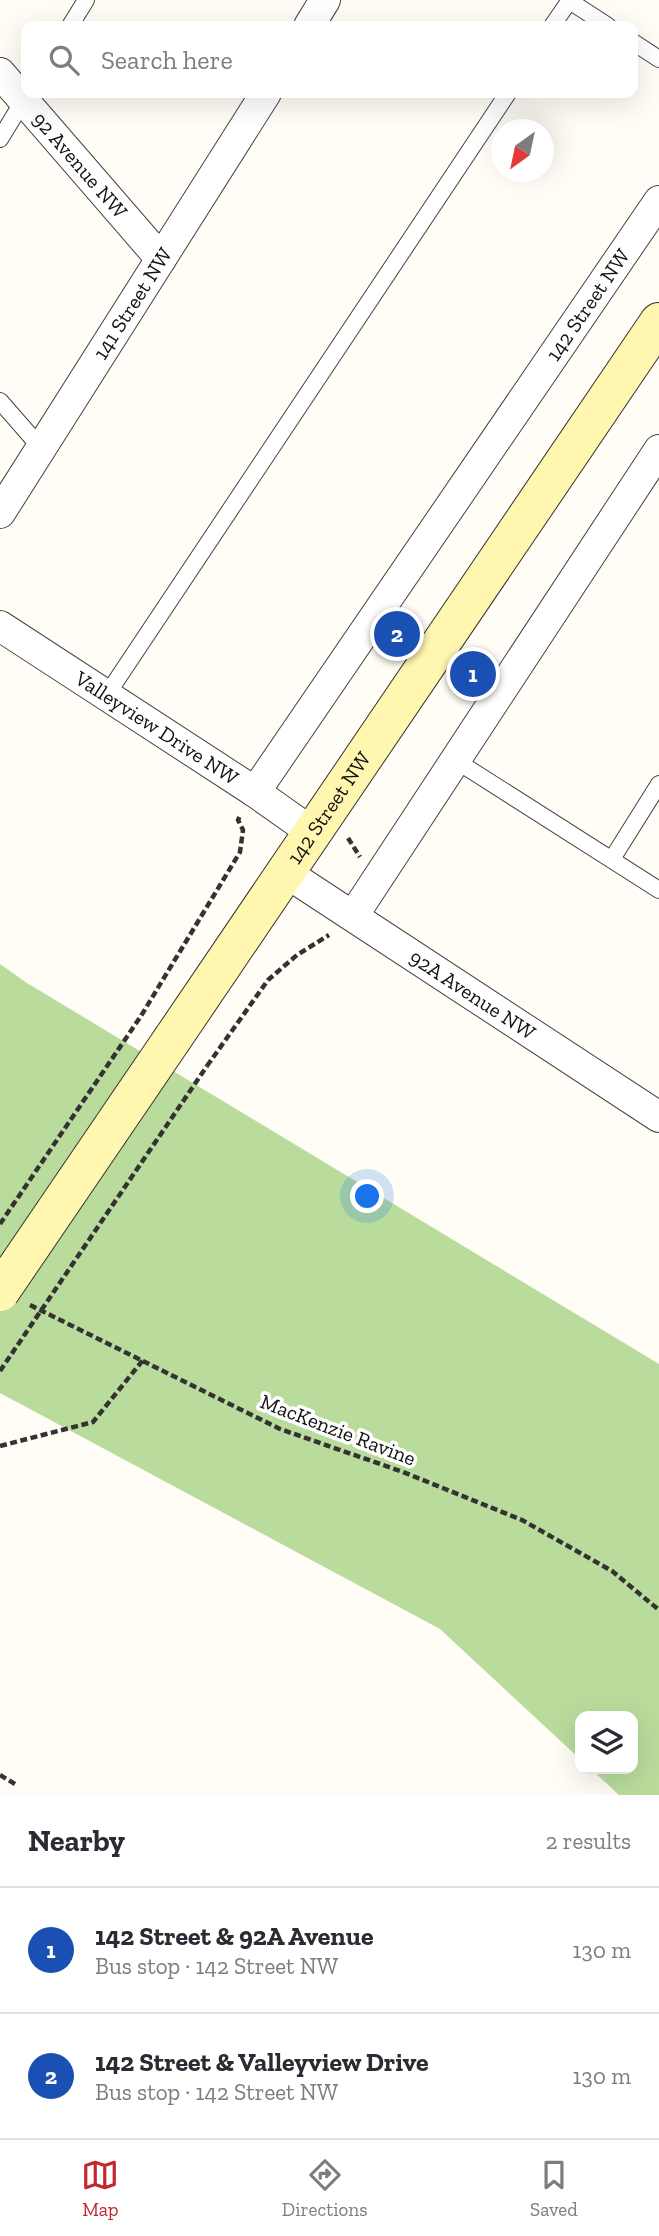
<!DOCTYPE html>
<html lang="en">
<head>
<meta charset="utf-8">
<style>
	:root { --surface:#fff; --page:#f7f7f7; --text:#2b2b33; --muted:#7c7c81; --line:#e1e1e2; --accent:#c4262e }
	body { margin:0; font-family:"Zilla Slab",serif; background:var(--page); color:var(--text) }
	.controls { position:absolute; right:21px; bottom:21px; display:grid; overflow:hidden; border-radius:14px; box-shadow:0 7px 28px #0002 }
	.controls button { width:63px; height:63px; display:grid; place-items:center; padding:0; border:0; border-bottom:2px solid var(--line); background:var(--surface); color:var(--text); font:35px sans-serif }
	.compass { position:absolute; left:491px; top:119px; width:63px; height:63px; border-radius:50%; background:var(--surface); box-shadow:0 7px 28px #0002; rotate:213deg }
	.you { position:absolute; left:368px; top:1197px; width:24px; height:24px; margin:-18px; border:5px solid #fff; border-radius:50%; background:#1a73e8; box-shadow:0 0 0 10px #1a73e833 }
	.badge { display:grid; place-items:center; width:46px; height:46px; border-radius:50%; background:var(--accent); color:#fff; font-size:23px; font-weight:700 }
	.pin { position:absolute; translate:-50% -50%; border:4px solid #fff; box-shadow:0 2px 7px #0006 }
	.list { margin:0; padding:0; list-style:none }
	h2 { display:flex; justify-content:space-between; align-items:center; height:91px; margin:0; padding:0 28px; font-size:30px }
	h2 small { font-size:23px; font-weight:400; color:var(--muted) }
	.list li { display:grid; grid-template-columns:46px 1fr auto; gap:21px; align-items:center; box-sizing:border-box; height:126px; padding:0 28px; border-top:2px solid var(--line) }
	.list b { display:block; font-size:26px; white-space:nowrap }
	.list p { margin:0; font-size:23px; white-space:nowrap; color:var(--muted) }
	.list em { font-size:23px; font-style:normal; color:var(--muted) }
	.icon { flex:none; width:38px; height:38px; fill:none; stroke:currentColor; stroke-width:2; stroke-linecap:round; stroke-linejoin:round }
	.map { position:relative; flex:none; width:659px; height:1795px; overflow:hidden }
	.search { position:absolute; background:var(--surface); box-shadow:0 7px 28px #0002; left:21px; right:21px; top:21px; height:77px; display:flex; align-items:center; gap:18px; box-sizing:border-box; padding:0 24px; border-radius:14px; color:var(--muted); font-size:26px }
	.sheet { height:343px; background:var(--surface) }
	nav { display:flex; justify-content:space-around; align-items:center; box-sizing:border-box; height:98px; border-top:2px solid var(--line); background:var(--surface); font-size:19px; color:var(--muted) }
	nav a { display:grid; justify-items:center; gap:4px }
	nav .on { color:var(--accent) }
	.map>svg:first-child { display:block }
	.forest { fill:#b9dc9c }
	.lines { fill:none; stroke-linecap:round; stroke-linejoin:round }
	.service-casing { stroke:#444; stroke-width:18 }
	.minor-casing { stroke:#444; stroke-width:32 }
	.secondary-casing { stroke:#333; stroke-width:40 }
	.path { stroke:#333; stroke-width:4.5; stroke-dasharray:7 3.5; stroke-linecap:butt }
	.service { stroke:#fff; stroke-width:16 }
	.minor { stroke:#fff; stroke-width:30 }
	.secondary { stroke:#fff6b0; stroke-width:38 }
	.secondary-bridge-casing { stroke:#333; stroke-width:40; stroke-linecap:butt }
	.path-bridge { stroke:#333; stroke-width:4.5; stroke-dasharray:7 3.5; stroke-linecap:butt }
	.secondary-bridge { stroke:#fff6b0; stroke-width:38 }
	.labels { text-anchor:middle; stroke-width:7; stroke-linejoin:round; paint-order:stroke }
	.street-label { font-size:21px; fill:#111; stroke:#fff }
</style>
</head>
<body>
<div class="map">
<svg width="659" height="1795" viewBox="0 0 659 1795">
	<rect width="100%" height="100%" fill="#fffdf5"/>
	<polygon class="forest" points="0,964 27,983 659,1364 659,1795 619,1795 591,1769 633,1769 633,1716 580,1716 580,1759 440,1629 0,1393"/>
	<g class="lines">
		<defs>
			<g id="service">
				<polyline points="568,0 608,26"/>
				<polyline points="70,26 86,0"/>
				<polyline points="552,26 570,0"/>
				<polyline points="633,42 659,59"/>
				<polyline points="0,139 25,98"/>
				<polyline points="0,401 41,448"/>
				<polyline points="106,696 508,93"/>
				<polyline points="455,760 659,890"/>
				<polyline points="612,859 659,784"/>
			</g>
			<g id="minor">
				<polyline points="309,26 325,0"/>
				<path id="s1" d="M0 73 161 259"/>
				<path id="s2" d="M0 513 266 93"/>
				<path id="s3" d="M0 626 255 792 313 833"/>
				<path id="s4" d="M255 792 659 201"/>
				<path id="s5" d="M285 872 659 1117"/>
				<polyline points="353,916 659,450"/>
			</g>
			<g id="secondary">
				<path id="s6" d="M173 1038 659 322"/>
			</g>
		</defs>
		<use href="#service" class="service-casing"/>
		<use href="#minor" class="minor-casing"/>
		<use href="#secondary" class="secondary-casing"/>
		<g class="path">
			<polyline points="348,838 360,857"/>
			<polyline points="207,1066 268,980 297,955 329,935"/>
			<polyline points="0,1224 141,1016 240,852 243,830 238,820 240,816"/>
			<polyline points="30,1305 280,1429 403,1472 522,1520 612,1571 659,1610"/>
			<polyline points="0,1446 93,1422 143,1360"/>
			<polyline points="0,1775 15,1784"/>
		</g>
		<use href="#service" class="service"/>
		<use href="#minor" class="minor"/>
		<use href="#secondary" class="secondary"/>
		<defs>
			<polyline id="secondary-bridge" points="0,1292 173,1038"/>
		</defs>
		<use href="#secondary-bridge" class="secondary-bridge-casing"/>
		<polyline class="path-bridge" points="0,1371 207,1066"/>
		<use href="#secondary-bridge" class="secondary-bridge"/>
	</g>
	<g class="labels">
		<g class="street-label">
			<text dy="7" stroke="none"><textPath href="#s1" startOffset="122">92 Avenue NW</textPath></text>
			<text dy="7" stroke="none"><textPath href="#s2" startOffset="248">141 Street NW</textPath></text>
			<text dy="7" stroke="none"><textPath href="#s4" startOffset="590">142 Street NW</textPath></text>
			<text dy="7" stroke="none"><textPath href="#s3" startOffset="187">Valleyview Drive NW</textPath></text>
			<text dy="7" stroke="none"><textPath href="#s6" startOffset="278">142 Street NW</textPath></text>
			<text dy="7" stroke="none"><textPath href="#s5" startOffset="224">92A Avenue NW</textPath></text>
			<text transform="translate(338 1430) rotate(21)" y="7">MacKenzie Ravine</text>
		</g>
	</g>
</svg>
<div class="controls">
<button><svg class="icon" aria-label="layers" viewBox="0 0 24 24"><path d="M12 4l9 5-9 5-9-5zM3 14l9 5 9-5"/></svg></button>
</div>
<svg class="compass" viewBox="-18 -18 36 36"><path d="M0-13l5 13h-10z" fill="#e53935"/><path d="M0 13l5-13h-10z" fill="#7c7c81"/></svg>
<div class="you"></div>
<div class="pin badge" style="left:473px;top:674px;background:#1a4fb4">1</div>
<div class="pin badge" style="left:397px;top:634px;background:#1a4fb4">2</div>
<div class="search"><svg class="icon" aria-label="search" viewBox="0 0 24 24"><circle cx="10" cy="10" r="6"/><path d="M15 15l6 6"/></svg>Search here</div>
</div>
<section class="sheet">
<h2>Nearby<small>2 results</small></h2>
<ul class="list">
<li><span class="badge" style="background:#1a4fb4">1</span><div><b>142 Street &amp; 92A Avenue</b><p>Bus stop · 142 Street NW</p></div><em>130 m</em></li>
<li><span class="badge" style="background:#1a4fb4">2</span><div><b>142 Street &amp; Valleyview Drive</b><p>Bus stop · 142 Street NW</p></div><em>130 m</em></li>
</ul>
</section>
<nav>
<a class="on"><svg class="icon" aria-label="map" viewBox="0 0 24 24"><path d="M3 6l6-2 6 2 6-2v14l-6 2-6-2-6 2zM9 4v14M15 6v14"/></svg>Map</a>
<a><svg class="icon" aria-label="directions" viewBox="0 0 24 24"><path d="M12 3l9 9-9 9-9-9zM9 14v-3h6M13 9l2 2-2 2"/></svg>Directions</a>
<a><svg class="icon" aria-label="saved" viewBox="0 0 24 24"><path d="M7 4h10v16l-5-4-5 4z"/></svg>Saved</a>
</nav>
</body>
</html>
